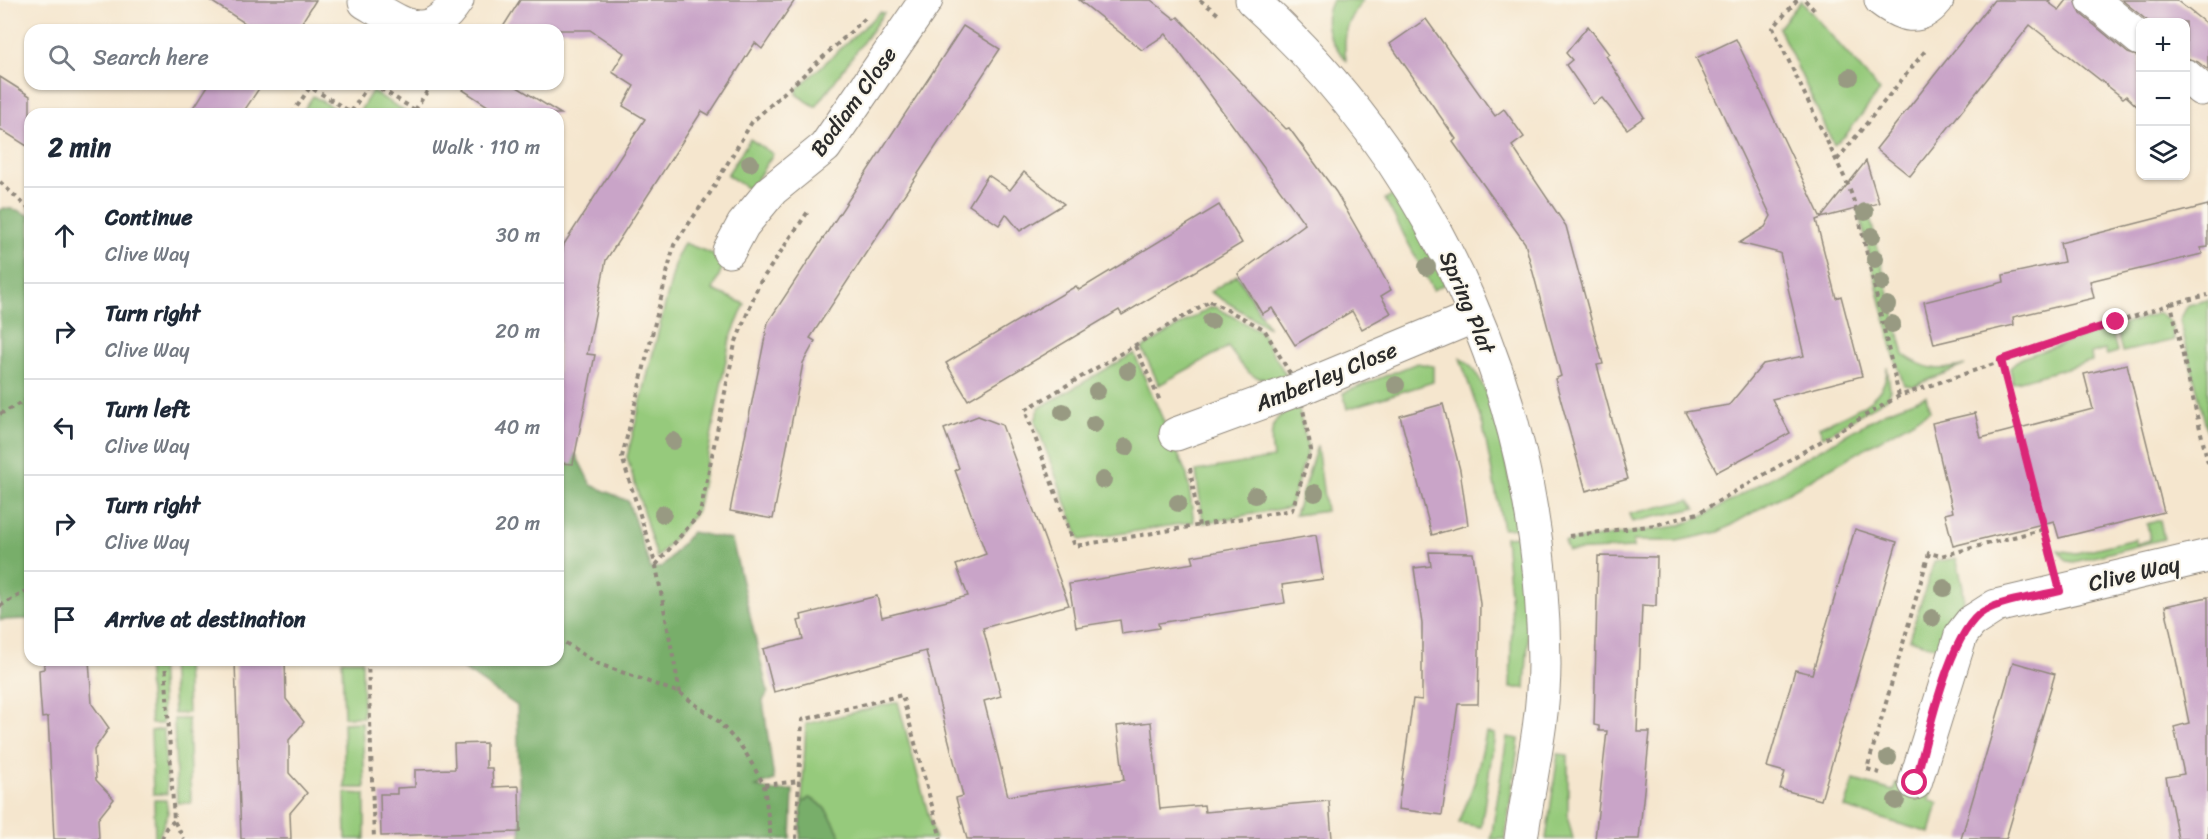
<!DOCTYPE html>
<html lang="en">
<head>
<meta charset="utf-8">
<style>
	:root { --surface:#fff; --page:#f2f2f3; --text:#1f2937; --muted:#747a83; --line:#e0e1e3 }
	body { margin:0; font-family:Sriracha,sans-serif; background:var(--page); color:var(--text) }
	.controls { position:absolute; right:18px; top:18px; display:grid; overflow:hidden; border-radius:12px; box-shadow:0 2px 4px #0004 }
	.controls button { width:54px; height:54px; display:grid; place-items:center; padding:0; border:0; border-bottom:2px solid var(--line); background:var(--surface); color:var(--text); font:30px sans-serif }
	.stop { position:absolute; width:18px; height:18px; margin:-14px; border:4px solid #db2777; border-radius:50%; background:#fff }
	.stop.end { background:#db2777; border-color:#fff; box-shadow:0 2px 6px #0008 }
	.list { margin:0; padding:0; list-style:none }
	h2 { display:flex; justify-content:space-between; align-items:center; height:78px; margin:0; padding:0 24px; font-size:26px }
	h2 small { font-size:20px; font-weight:400; color:var(--muted) }
	.list li { display:grid; grid-template-columns:39px 1fr auto; gap:18px; align-items:center; box-sizing:border-box; height:96px; padding:0 24px; border-top:2px solid var(--line) }
	.list b { display:block; font-size:22px; white-space:nowrap }
	.list p { margin:0; font-size:20px; white-space:nowrap; color:var(--muted) }
	.list em { font-size:20px; font-style:normal; color:var(--muted) }
	.icon { flex:none; width:33px; height:33px; fill:none; stroke:currentColor; stroke-width:2; stroke-linecap:round; stroke-linejoin:round }
	.map { position:relative; flex:none; width:2208px; height:839px; overflow:hidden }
	.search { position:absolute; background:var(--surface); box-shadow:0 2px 4px #0004; left:24px; top:24px; width:540px; height:66px; display:flex; align-items:center; gap:15px; box-sizing:border-box; padding:0 21px; border-radius:18px; color:var(--muted); font-size:22px }
	.panel { position:absolute; background:var(--surface); box-shadow:0 2px 4px #0004; left:24px; top:108px; width:540px; height:558px; border-radius:18px }
	.map>svg:first-child { display:block }
	.green { fill:#96ca7b; stroke:#607a53; stroke-width:1.5 }
	.forest { fill:#78ae6b; stroke:#526c4b; stroke-width:1.5 }
	.building { fill:#c9a4c8 }
	.lines { fill:none; stroke-linecap:round; stroke-linejoin:round }
	.minor-casing { stroke:#90887c; stroke-width:35 }
	.path { stroke:#90887c; stroke-width:4; stroke-dasharray:4.5 4.5; stroke-linecap:butt }
	.minor { stroke:#fff; stroke-width:33 }
	.tree { fill:#989a82 }
	.route { stroke:#db2777; stroke-width:8 }
	.labels { text-anchor:middle; stroke-width:4.5; stroke-linejoin:round; paint-order:stroke }
	.street-label { font-size:22px; fill:#2b2b2b; stroke:#fbf7ec }
</style>
</head>
<body>
<div class="map">
<svg width="2208" height="839" viewBox="0 0 2208 839">
	<rect width="100%" height="100%" fill="#fbf7ec"/>
	<filter id="ink" filterUnits="userSpaceOnUse"><feTurbulence type="fractalNoise" baseFrequency=".0167" numOctaves="2"/><feDisplacementMap in="SourceGraphic" scale="12" xChannelSelector="R" yChannelSelector="G"/><feConvolveMatrix kernelMatrix="1 2 1 2 8 2 1 2 1" color-interpolation-filters="sRGB"/></filter>
	<filter id="wash" filterUnits="userSpaceOnUse"><feTurbulence type="fractalNoise" baseFrequency=".008" numOctaves="4" result="noise"/><feDisplacementMap in="SourceGraphic" scale="24" xChannelSelector="R" yChannelSelector="G"/><feGaussianBlur stdDeviation="1.35" result="paint"/><feColorMatrix in="noise" values="0 0 0 0 0 0 0 0 0 0 0 0 0 0 0 0 0 1.4 0 .05"/><feComposite in="paint" operator="in"/></filter>
	<g filter="url(#wash)">
		<rect width="100%" height="100%" fill="#f5e6ce"/>
		<g class="green">
			<path d="M1332 0H1363C1348 20 1342 35 1346 60 1330 41 1319 25 1332 0Z"/>
			<polygon points="1801,1 1880,91 1845,136 1834,145 1779,28"/>
			<polygon points="880,12 884,13 816,107 797,95 797,89"/>
			<polygon points="372,91 409,114 358,114"/>
			<polygon points="313,96 344,114 301,114"/>
			<polygon points="750,139 773,154 750,190 727,175"/>
			<path d="M1862 185 1904 355C1926 370 1940 372 1965 365L1914 386 1904 385 1894 356 1853 188Z"/>
			<polygon points="1397,192 1445,284 1433,290 1385,199"/>
			<polygon points="684,243 726,259 713,290 745,304 730,339 697,511 657,558 627,457 677,257"/>
			<polygon points="1237,275 1269,328 1210,292"/>
			<polygon points="2208,300 2208,431 2207,431 2180,320 2188,305"/>
			<path d="M1215 307 1260 331 1286 375C1252 386 1247 372 1228 347L1159 385 1142 348 1209 308Z"/>
			<polygon points="2159,313 2171,323 2174,340 2122,352 2116,327"/>
			<polygon points="2111,328 2117,352 2107,355 2105,350 2091,354 2092,361 2013,383 2010,368 2021,358"/>
			<polygon points="1134,353 1187,475 1194,522 1080,540 1035,421 1039,408"/>
			<path d="M1460 358C1495 373 1511 490 1518 528L1503 529 1483 426Z"/>
			<polygon points="1417,363 1433,366 1433,382 1347,409 1343,393"/>
			<path d="M1887 367 1890 389 1887 398 1823 437 1819 427C1845 414 1888 402 1887 367Z"/>
			<polygon points="1926,396 1930,411 1719,532 1677,541 1633,541 1633,548 1568,551 1564,542 1678,526 1704,516 1887,411"/>
			<path d="M1298 406 1308 449 1290 507 1203 523 1196 471 1273 458C1269 432 1270 415 1298 406Z"/>
			<polygon points="1317,446 1326,511 1295,515"/>
			<polygon points="1689,500 1696,508 1632,522 1629,514"/>
			<polygon points="2160,520 2164,539 2074,562 2067,561 2058,550 2076,553 2135,539 2136,544 2150,540 2147,524"/>
			<polygon points="1519,536 1528,642 1525,688 1510,688 1512,620 1505,537"/>
			<path d="M1956 558C1969 605 1967 609 1938 648L1909 639 1934 562Z"/>
			<polygon points="147,660 160,660 163,724 151,724"/>
			<polygon points="342,660 362,660 363,717 344,717"/>
			<polygon points="171,661 186,661 188,713 174,714"/>
			<path d="M898 702 935 839H842C834 824 827 803 809 798L802 803 806 724Z"/>
			<polygon points="174,719 188,719 191,803 177,803"/>
			<polygon points="362,722 365,788 345,788 343,723"/>
			<polygon points="164,729 167,794 153,794 151,731"/>
			<polygon points="1486,733 1495,734 1481,827 1459,823 1476,778"/>
			<polygon points="1507,737 1519,739 1505,839 1491,839"/>
			<polygon points="1558,754 1568,755 1568,819 1573,839 1546,839"/>
			<polygon points="1854,780 1893,791 1896,783 1931,792 1929,800 1938,803 1930,833 1845,808"/>
			<polygon points="345,793 365,794 365,839 346,839"/>
			<polygon points="154,800 166,800 168,813 158,839 155,839"/>
		</g>
		<g class="forest">
			<polygon points="4,208 17,210 30,216 30,619 0,620 0,210"/>
			<polygon points="558,444 572,447 591,485 628,501 651,569 662,567 692,532 732,540 768,692 763,701 774,780 756,787 774,791 793,790 791,839 521,839 517,706 450,660 558,660"/>
			<path d="M809 798C827 803 834 824 842 839H800L802 803Z"/>
		</g>
		<g id="blocks">
			<g class="building">
				<polygon points="209,0 316,0 297,30 245,30 248,25"/>
				<polygon points="520,0 795,0 762,49 755,43 709,115 702,111 606,260 587,354 595,355 573,464 558,463 558,276 564,244 645,119 623,106 634,86 612,72 624,53 590,30 501,30"/>
				<polygon points="1079,0 1151,0 1175,19 1178,17 1286,129 1289,128 1336,192 1372,255 1391,290 1381,296 1391,313 1362,329 1352,311 1295,345 1272,308 1262,314 1238,274 1305,224 1166,34 1142,50"/>
				<polygon points="1994,0 2050,0 2048,2 2059,10 2067,0 2075,0 2081,14 2128,53 2140,57 2140,109 2126,96 2123,98 2030,25 1910,176 1876,149"/>
				<polygon points="2122,0 2176,0 2208,25 2208,70 2198,62 2186,58 2186,22 2149,22"/>
				<polygon points="1426,19 1495,116 1504,109 1524,137 1512,146 1566,226 1603,364 1597,365 1628,479 1586,491 1555,379 1561,376 1525,243 1453,142 1456,139 1390,44"/>
				<polygon points="963,26 1000,49 810,338 815,341 803,363 773,519 730,511 768,322"/>
				<polygon points="1588,26 1609,54 1606,56 1644,117 1627,129 1602,98 1593,104 1566,65 1572,60 1566,53"/>
				<polygon points="1736,39 1821,218 1816,220 1836,298 1841,296 1862,376 1772,399 1790,433 1717,472 1685,412 1729,405 1763,364 1804,356 1780,253 1739,243 1765,227 1771,216 1696,58"/>
				<polygon points="0,77 30,96 30,148 0,129"/>
				<polygon points="209,84 262,84 242,114 190,114"/>
				<polygon points="467,84 518,84 517,87 561,114 500,114 463,90"/>
				<polygon points="1866,161 1879,203 1821,218"/>
				<polygon points="1024,172 1064,204 1020,231 1006,214 999,225 969,205 988,175 1010,190"/>
				<polygon points="1219,205 1242,243 1122,315 1119,310 968,400 946,363 1076,286 1079,290"/>
				<polygon points="2208,205 2208,247 2201,248 2202,254 2090,281 2094,298 2013,317 2014,325 1934,344 1924,302 2004,282 2003,275 2064,262 2060,243"/>
				<polygon points="2127,364 2164,512 2059,538 2054,521 1953,546 1945,514 1953,512 1932,423 1975,413 1981,438 2093,409 2084,374"/>
				<polygon points="1443,404 1460,470 1468,525 1432,535 1400,416"/>
				<polygon points="978,416 1002,425 1069,605 983,628 1001,696 984,701 1008,796 1124,780 1117,726 1151,722 1160,809 1204,805 1205,812 1329,801 1332,839 967,839 956,798 963,796 926,651 774,692 763,649 803,639 798,621 802,620 801,615 877,596 882,617 968,596 956,565 986,554 955,470 959,468 944,429"/>
				<polygon points="1855,529 1897,542 1821,800 1780,789 1785,772 1767,767 1795,670 1812,674"/>
				<polygon points="1316,535 1323,579 1282,585 1285,603 1158,623 1159,628 1122,634 1120,620 1076,627 1069,584 1194,563 1192,556"/>
				<polygon points="1429,552 1473,553 1480,604 1478,704 1458,704 1442,815 1398,809 1413,699 1422,700 1422,624 1414,568 1431,566"/>
				<polygon points="1598,556 1657,557 1656,606 1642,605 1637,732 1650,732 1639,839 1595,839 1607,731 1599,731 1599,726 1594,725"/>
				<polygon points="2208,597 2208,839 2178,839 2166,777 2184,774 2174,727 2189,723 2165,606"/>
				<polygon points="44,660 89,660 92,704 109,728 94,750 96,780 114,799 98,819 99,839 54,839 48,717 42,718 40,693 39,670 44,669"/>
				<polygon points="240,660 285,660 286,699 304,722 289,740 289,773 307,793 290,813 291,839 241,839 235,662"/>
				<polygon points="2013,662 2055,674 2006,839 1961,839"/>
				<polygon points="486,743 486,768 492,768 493,787 519,786 520,832 381,836 380,794 397,794 397,788 415,787 415,770 455,769 454,744"/>
			</g>
		</g>
	</g>
	<g filter="url(#ink)">
		<use href="#blocks" fill-opacity="0" stroke="#90887c" stroke-width="1.5"/>
		<g class="lines">
			<defs>
				<g id="minor">
					<path d="M1252 0C1442 172 1543 408 1544 664 1544 723 1529 781 1521 839"/>
					<path d="M1881 0C1902 16 1919 22 1937 0"/>
					<polyline points="2093,0 2140,39"/>
					<path d="M365 2C403 24 427 46 457 0"/>
					<polyline points="2186,76 2201,89"/>
					<polyline points="729,251 743,225 772,190 825,147 926,0"/>
					<polyline points="1176,434 1299,389 1475,316"/>
					<polyline points="1915,783 1961,635 1971,622 1996,606 2208,556"/>
				</g>
			</defs>
			<use href="#minor" class="minor-casing"/>
			<g class="path">
				<polyline points="1200,0 1218,14"/>
				<polyline points="1797,0 1773,28 1849,187 1858,214 1899,396"/>
				<polyline points="1805,0 1816,12"/>
				<polyline points="373,84 415,110 414,114"/>
				<polyline points="415,110 432,84"/>
				<polyline points="292,114 310,87 351,112 369,84"/>
				<polyline points="1837,160 1925,51"/>
				<polyline points="0,182 30,210"/>
				<polygon points="1210,301 1264,329 1299,389 1311,450 1292,510 1075,546 1025,410"/>
				<polyline points="2171,304 2208,295"/>
				<polyline points="1135,346 1160,401"/>
				<polyline points="2001,360 2050,555"/>
				<polyline points="0,414 30,398"/>
				<polyline points="1190,468 1199,526"/>
				<polyline points="1569,536 1656,525 1698,513 1899,396 2171,304 2208,463"/>
				<polyline points="656,565 700,513 735,344 759,284 809,210"/>
				<polyline points="0,606 30,589"/>
				<polyline points="558,638 596,663 680,693 718,721 744,750 764,785 771,839"/>
				<polyline points="165,660 174,821 184,839"/>
				<polyline points="368,660 374,839"/>
				<polyline points="680,693 656,566 622,457 674,245 710,193 752,122 868,16"/>
				<polyline points="1880,773 1867,769 1929,553 1941,556 2044,529"/>
				<polyline points="764,785 799,781"/>
				<polyline points="162,839 166,828 174,821"/>
				<polyline points="796,839 802,720 902,695 941,839"/>
			</g>
			<use href="#minor" class="minor"/>
		</g>
		<g class="tree">
			<circle cx="1850" cy="77" r="9"/>
			<circle cx="750" cy="163" r="9"/>
			<circle cx="1865" cy="212" r="9"/>
			<circle cx="1872" cy="236" r="9"/>
			<circle cx="1875" cy="259" r="9"/>
			<circle cx="1427" cy="267" r="9"/>
			<circle cx="1882" cy="282" r="9"/>
			<circle cx="1887" cy="305" r="9"/>
			<circle cx="1211" cy="321" r="9"/>
			<circle cx="1892" cy="324" r="9"/>
			<circle cx="1128" cy="371" r="9"/>
			<circle cx="1396" cy="385" r="9"/>
			<circle cx="1097" cy="391" r="9"/>
			<circle cx="1063" cy="412" r="9"/>
			<circle cx="1094" cy="424" r="9"/>
			<circle cx="673" cy="441" r="9"/>
			<circle cx="1126" cy="447" r="9"/>
			<circle cx="1103" cy="480" r="9"/>
			<circle cx="1315" cy="493" r="9"/>
			<circle cx="1255" cy="495" r="9"/>
			<circle cx="1178" cy="503" r="9"/>
			<circle cx="663" cy="514" r="9"/>
			<circle cx="1944" cy="588" r="9"/>
			<circle cx="1932" cy="618" r="9"/>
			<circle cx="1888" cy="758" r="9"/>
			<circle cx="1896" cy="801" r="9"/>
		</g>
	</g>
	<g class="lines" filter="url(#ink)">
		<path class="route" d="M1915 783C1927 742 1948 632 1984 611 2006 599 2036 597 2060 591L2001 360 2116 322"/>
	</g>
	<g class="labels">
		<g class="street-label">
			<text transform="translate(853 101) rotate(-54)" y="8">Bodiam Close</text>
			<text transform="translate(1468 302) rotate(67)" y="8">Spring Plat</text>
			<text transform="translate(1326 376) rotate(-22)" y="8">Amberley Close</text>
			<text transform="translate(2134 573) rotate(-13)" y="8">Clive Way</text>
		</g>
	</g>
</svg>
<div class="controls">
<button>+</button>
<button>−</button>
<button><svg class="icon" aria-label="layers" viewBox="0 0 24 24"><path d="M12 4l9 5-9 5-9-5zM3 14l9 5 9-5"/></svg></button>
</div>
<div class="stop" style="left:1915px;top:783px"></div>
<div class="stop end" style="left:2116px;top:322px"></div>
<div class="search"><svg class="icon" aria-label="search" viewBox="0 0 24 24"><circle cx="10" cy="10" r="6"/><path d="M15 15l6 6"/></svg>Search here</div>
<section class="panel">
<h2>2 min<small>Walk · 110 m</small></h2>
<ul class="list">
<li><svg class="icon" aria-label="ahead" viewBox="0 0 24 24"><path d="M12 20V5M6 11l6-6 6 6"/></svg><div><b>Continue</b><p>Clive Way</p></div><em>30 m</em></li>
<li><svg class="icon" aria-label="right" viewBox="0 0 24 24"><path d="M7 20v-9h11M14 6l5 5-5 5"/></svg><div><b>Turn right</b><p>Clive Way</p></div><em>20 m</em></li>
<li><svg class="icon" aria-label="left" viewBox="0 0 24 24"><path d="M17 20v-9H6M10 6l-5 5 5 5"/></svg><div><b>Turn left</b><p>Clive Way</p></div><em>40 m</em></li>
<li><svg class="icon" aria-label="right" viewBox="0 0 24 24"><path d="M7 20v-9h11M14 6l5 5-5 5"/></svg><div><b>Turn right</b><p>Clive Way</p></div><em>20 m</em></li>
<li><svg class="icon" aria-label="arrive" viewBox="0 0 24 24"><path d="M6 21V4h12l-3 4 3 4H6"/></svg><div><b>Arrive at destination</b></div></li>
</ul>
</section>
</div>
</body>
</html>
